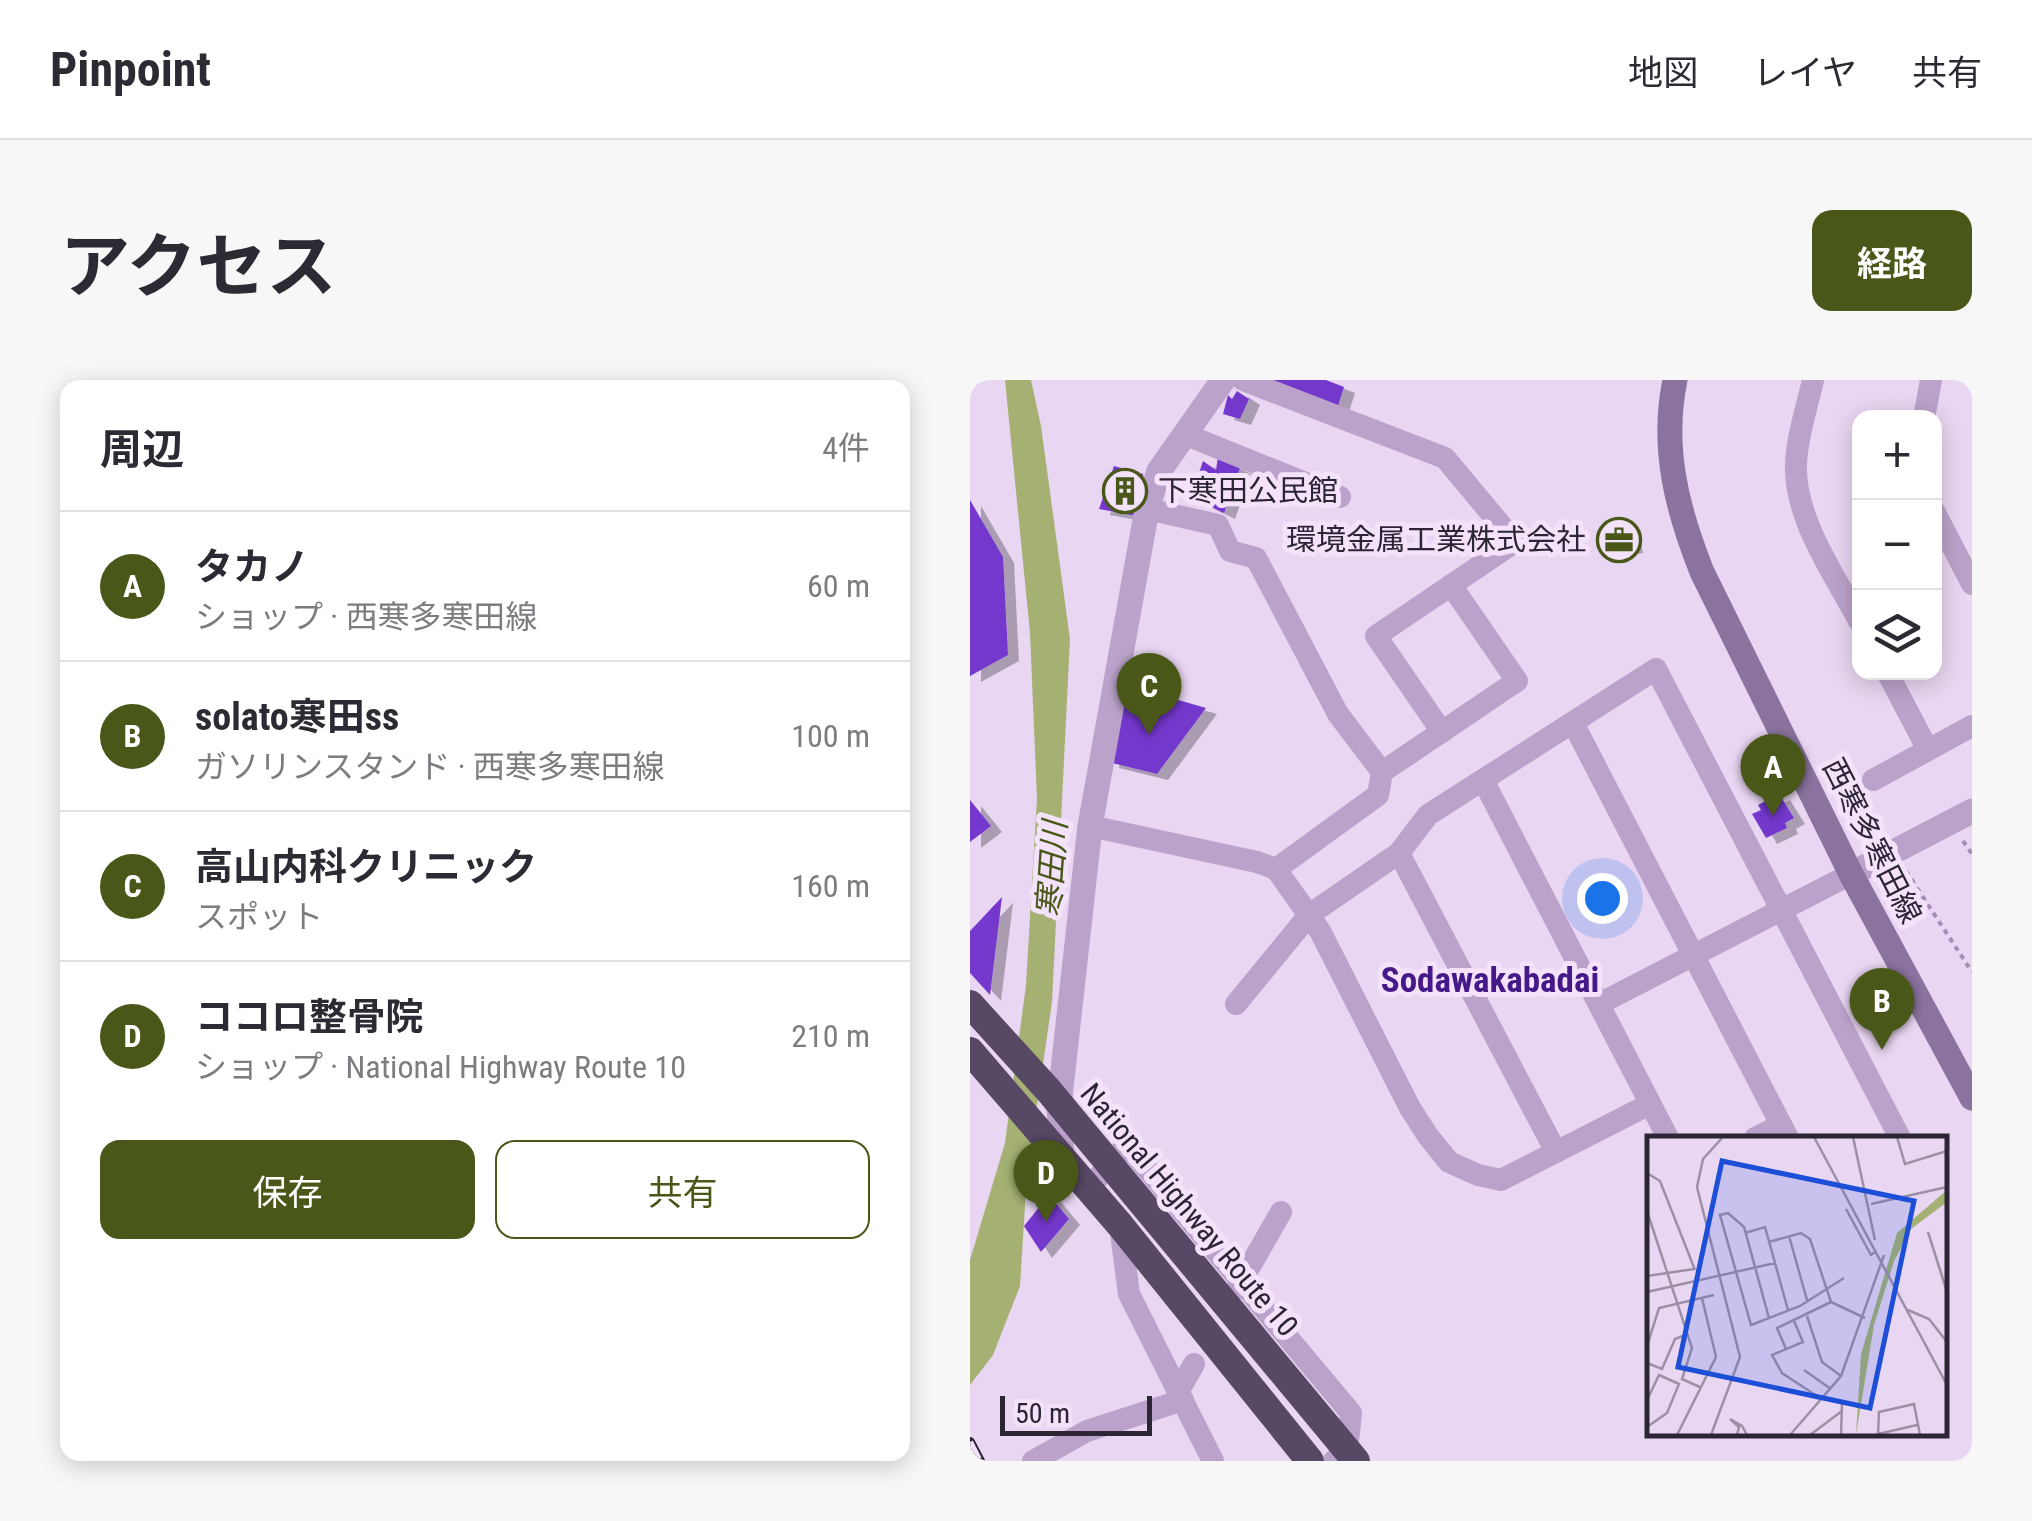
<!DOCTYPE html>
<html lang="ja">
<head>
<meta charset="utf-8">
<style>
	:root { --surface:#fff; --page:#f7f7f7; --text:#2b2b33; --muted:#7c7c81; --line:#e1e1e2; --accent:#495818 }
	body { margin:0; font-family:"Roboto Condensed","Noto Sans JP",sans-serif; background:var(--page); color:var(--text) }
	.controls { position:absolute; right:30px; top:30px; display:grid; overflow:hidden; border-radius:20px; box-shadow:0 5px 25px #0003 }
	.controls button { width:90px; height:90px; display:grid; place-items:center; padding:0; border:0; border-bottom:2px solid var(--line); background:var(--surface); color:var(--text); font:50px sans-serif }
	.scale { position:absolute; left:30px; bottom:25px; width:152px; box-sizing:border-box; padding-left:10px; border:5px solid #2c2534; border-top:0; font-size:28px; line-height:35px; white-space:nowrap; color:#2c2534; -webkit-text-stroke:8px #f3e2fa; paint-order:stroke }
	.you { position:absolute; left:632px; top:518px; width:35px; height:35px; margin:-25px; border:8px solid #fff; border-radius:50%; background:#1a73e8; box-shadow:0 0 0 15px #1a73e833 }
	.badge { display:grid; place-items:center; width:65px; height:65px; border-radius:50%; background:var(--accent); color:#fff; font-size:32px; font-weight:700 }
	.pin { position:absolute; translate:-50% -82px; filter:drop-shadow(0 2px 5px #0008) }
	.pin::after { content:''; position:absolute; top:52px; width:35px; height:30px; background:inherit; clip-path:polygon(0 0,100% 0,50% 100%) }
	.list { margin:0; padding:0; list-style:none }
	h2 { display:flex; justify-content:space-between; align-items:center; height:130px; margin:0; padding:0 40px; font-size:42px }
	h2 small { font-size:32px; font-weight:400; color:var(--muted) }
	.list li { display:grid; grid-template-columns:65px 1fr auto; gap:30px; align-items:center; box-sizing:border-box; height:150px; padding:0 40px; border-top:2px solid var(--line) }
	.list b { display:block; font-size:38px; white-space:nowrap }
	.list p { margin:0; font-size:32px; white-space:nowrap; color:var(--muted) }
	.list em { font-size:32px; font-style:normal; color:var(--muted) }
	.actions { display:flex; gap:20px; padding:30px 40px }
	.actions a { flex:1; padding:22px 0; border:2px solid var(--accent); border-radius:20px; text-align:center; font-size:35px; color:var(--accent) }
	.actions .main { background:var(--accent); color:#fff }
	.icon { flex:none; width:55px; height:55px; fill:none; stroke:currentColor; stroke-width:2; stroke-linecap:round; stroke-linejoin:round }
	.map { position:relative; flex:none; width:1002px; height:1081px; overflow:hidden; border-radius:20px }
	header { display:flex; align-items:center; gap:60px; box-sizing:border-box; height:140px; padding:0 50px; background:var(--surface); border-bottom:2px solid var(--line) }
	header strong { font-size:48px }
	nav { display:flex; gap:55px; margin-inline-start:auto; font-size:35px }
	.intro { display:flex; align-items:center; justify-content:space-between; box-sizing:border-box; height:240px; padding:0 60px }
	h1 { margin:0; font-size:70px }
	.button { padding:25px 45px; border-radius:20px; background:var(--accent); color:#fff; font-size:35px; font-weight:700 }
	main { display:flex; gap:60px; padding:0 60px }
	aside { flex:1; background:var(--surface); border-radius:20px; box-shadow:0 5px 25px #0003 }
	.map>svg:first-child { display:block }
	.water { fill:#a4b173 }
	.building { fill:#7539cd; filter:url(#shadow) }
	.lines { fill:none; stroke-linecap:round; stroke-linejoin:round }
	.path { stroke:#a58cb6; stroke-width:4; stroke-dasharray:5 5; stroke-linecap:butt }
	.minor { stroke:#bba2ca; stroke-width:22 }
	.tertiary { stroke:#bba2ca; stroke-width:25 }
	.secondary { stroke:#8a739e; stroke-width:25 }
	.trunk { stroke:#574866; stroke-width:28 }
	.rail-casing { stroke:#2c2534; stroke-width:10 }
	.rail { stroke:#f3e2fa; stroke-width:6; stroke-dasharray:19; stroke-linecap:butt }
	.labels { text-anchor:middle; stroke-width:10; stroke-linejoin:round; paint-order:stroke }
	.poi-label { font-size:30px; fill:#2c2534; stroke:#f3e2fa; text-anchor:start }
	.street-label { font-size:30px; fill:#2c2534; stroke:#f3e2fa }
	.water-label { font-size:32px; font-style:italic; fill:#495818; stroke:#f3e2fa }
	.quarter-label { font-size:35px; font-weight:bold; fill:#461988; stroke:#f3e2fa }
	.inset-road { fill:none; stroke:#9d8fa6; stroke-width:2.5 }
	.view { fill:#1d4ed8; fill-opacity:0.15; stroke:#1d4ed8; stroke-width:5 }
	.inset-edge { fill:none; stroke:#2c2534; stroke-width:5 }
</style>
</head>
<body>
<header>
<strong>Pinpoint</strong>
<nav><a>地図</a><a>レイヤ</a><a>共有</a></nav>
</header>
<div class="intro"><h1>アクセス</h1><a class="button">経路</a></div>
<main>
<aside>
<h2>周辺<small>4件</small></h2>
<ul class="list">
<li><span class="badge">A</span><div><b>タカノ</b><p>ショップ · 西寒多寒田線</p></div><em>60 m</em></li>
<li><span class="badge">B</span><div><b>solato寒田ss</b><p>ガソリンスタンド · 西寒多寒田線</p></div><em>100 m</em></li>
<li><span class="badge">C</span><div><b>高山内科クリニック</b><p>スポット</p></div><em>160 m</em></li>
<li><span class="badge">D</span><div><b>ココロ整骨院</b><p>ショップ · National Highway Route 10</p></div><em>210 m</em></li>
</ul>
<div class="actions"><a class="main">保存</a><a>共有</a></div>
</aside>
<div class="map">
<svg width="1002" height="1081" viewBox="0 0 1002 1081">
	<defs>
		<filter id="shadow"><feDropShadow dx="11" dy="6" stdDeviation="0" flood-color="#0004"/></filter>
	</defs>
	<rect width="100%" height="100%" fill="#e9d6f2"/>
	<polygon class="water" points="35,0 61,0 71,46 100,259 82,622 57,794 50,906 23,975 0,1005 0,880 35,763 56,605 67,418 60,253"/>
	<g class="building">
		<polygon points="302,0 356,0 374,7 368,26"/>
		<polygon points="267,11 279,19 270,39 253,34 258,15 262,19"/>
		<polygon points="248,77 270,88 254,133 227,120 237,103 227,99 233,81 246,90"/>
		<polygon points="144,86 173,94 177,129 167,136 129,129"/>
		<polygon points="0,120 33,177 38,275 0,296"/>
		<polygon points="638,142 657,143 662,167 640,171 636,154"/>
		<polygon points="153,304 236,328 187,394 138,382"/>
		<polygon points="809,414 824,438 815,443 817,448 796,458 782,434 791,430 788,425"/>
		<polygon points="0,420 21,446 0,462"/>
		<polygon points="32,517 20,615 0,593 0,551"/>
		<polygon points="79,815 99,839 71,872 54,846"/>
	</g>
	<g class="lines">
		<g class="path">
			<polyline points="871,417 885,410"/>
			<polyline points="993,461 1002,474"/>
			<polyline points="936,491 1002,592"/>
		</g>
		<g class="minor">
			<polyline points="273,0 475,78 545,162 406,256 472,352"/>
			<path d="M843 0C837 27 827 56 826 84 824 139 865 195 889 241"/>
			<polyline points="954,38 961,0"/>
			<polyline points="214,54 370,117"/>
			<polyline points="177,129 248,145 260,171 286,178 368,334 412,392"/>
			<polyline points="964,131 1002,204"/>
			<polyline points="917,292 958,370"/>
			<polyline points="603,343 818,758"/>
			<polyline points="513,400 698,758"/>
			<polyline points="903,400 1002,346"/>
			<polyline points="120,446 287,482 306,489 408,415 412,392 547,301 481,205"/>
			<polyline points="429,473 586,772"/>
			<polyline points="306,489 350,551 440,728 458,756 479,782 508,795 531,800 680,724"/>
			<polyline points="266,624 339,535 429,473 458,435 686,289 930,758"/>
			<polyline points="629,624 881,494"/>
			<polyline points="785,758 811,745"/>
			<polyline points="118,809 157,765 381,1033 377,1070 364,1081"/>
			<polyline points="150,845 159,914 243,1081"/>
			<polyline points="267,909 311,832"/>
			<polyline points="208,1012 224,984"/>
			<polyline points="63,1081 117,1051 213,1020"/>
		</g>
		<g class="tertiary">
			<polyline points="881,494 1002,431"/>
			<polyline points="92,779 89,726 120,446 177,129 189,91 253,0"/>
		</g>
		<path class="secondary" d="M705 0C691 68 707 129 732 192L881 494 1002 718"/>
		<g class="trunk">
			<polyline points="0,624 79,711 386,1081"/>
			<polyline points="0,671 150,845 340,1081"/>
		</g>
		<defs>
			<polyline id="rail" points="0,1062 10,1081"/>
		</defs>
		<use href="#rail" class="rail-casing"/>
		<use href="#rail" class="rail"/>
	</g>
	<defs>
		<symbol id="building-ring" viewBox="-11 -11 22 22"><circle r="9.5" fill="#f3e2fa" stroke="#495818" stroke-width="1.5"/><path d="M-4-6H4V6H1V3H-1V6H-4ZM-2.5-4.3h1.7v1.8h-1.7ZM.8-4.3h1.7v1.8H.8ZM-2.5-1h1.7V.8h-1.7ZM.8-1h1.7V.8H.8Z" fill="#495818"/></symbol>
		<symbol id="office-ring" viewBox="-11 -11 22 22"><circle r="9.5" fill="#f3e2fa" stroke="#495818" stroke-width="1.5"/><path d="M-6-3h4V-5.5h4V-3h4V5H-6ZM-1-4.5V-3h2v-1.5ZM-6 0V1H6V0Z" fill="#495818"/></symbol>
	</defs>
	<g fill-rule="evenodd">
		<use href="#building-ring" x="130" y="86" width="50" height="50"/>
		<use href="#office-ring" x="624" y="135" width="50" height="50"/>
	</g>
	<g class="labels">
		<g class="poi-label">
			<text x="188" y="121">下寒田公民館</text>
			<text x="616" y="170" text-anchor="end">環境金属工業株式会社</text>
		</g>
		<g class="street-label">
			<text transform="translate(902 461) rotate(63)" y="10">西寒多寒田線</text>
			<text transform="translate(219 830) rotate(50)" y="10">National Highway Route 10</text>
		</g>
		<g class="water-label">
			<text transform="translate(82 489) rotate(-86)" y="11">寒田川</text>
		</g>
		<g class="quarter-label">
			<text x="520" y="612">Sodawakabadai</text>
		</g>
	</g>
	<g transform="translate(677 756)">
		<rect width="300" height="300" fill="#e9d6f2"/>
		<path d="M300 54V66L264 93 247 125 227 189 209 299 214 218 250 97Z" fill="#a4b173"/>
		<path class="inset-road" d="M167 1 300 249M206 1 228 104M250 1 258 28 300 15M0 37 13 45 48 134M224 68 300 51M199 73 224 119 228 116M0 75 45 212 35 243 55 252M281 96 300 156M98 97 118 91 141 174M142 100 160 164M122 106 154 97 163 103 184 166M0 140 47 133M0 156 128 127M261 174 282 183 300 206M160 180 175 226 194 240M122 182 97 91 81 77 73 79 104 189 153 170 197 142M147 185 156 206 125 219 135 237 173 262M0 210 12 172 67 159M139 213 130 192 184 166 218 182M0 227 15 233 28 203 41 198M157 234 184 253M0 264 12 239 32 248 20 277 0 291M231 298 270 289M30 299 69 221 55 162M64 299 93 221 50 51 56 23 76 1M90 299 92 291 83 283 95 290 100 299M143 299 194 240 237 119M163 299 195 275M194 299 195 267M231 299 232 276 267 268 273 299"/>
		<path class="view" d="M75 25 267 65 223 272 31 231Z"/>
		<rect width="300" height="300" class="inset-edge"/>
	</g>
</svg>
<div class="controls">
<button>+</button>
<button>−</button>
<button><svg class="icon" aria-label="layers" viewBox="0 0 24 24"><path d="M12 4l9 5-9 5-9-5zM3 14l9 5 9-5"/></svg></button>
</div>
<div class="scale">50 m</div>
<div class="you"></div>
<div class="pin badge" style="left:803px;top:436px">A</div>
<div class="pin badge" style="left:912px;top:670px">B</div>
<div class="pin badge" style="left:179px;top:355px">C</div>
<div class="pin badge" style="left:76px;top:842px">D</div>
</div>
</main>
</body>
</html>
